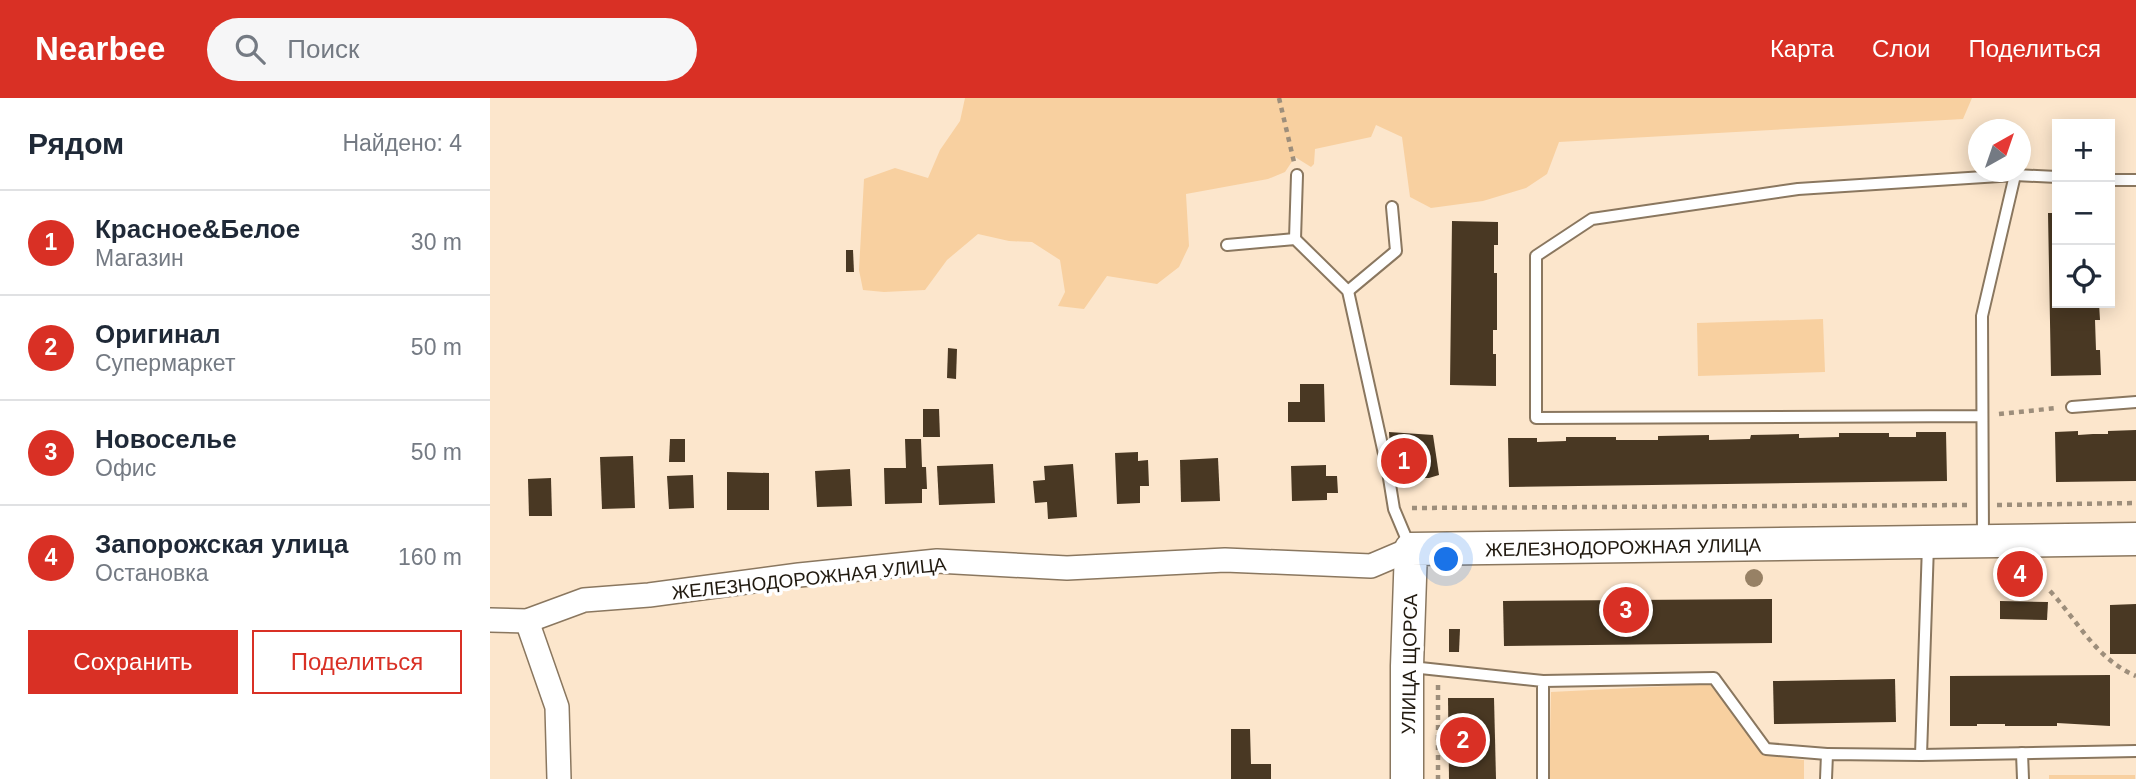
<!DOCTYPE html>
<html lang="ru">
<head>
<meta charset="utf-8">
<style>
	:root { --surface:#fff; --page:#f6f6f7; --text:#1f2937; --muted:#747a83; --line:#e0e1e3; --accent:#d93025 }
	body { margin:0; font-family:Arial,sans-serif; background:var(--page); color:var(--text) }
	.controls { position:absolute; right:21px; top:21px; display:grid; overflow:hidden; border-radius:0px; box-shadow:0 4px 18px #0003 }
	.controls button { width:63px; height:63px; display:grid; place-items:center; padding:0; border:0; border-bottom:2px solid var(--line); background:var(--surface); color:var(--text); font:35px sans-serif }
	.compass { position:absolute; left:1478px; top:21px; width:63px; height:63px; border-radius:50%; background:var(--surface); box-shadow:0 4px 18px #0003; rotate:40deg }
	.you { position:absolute; left:957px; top:462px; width:24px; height:24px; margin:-18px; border:5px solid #fff; border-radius:50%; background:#1a73e8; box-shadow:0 0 0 10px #1a73e833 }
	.badge { display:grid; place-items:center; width:46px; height:46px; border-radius:50%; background:var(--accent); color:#fff; font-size:23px; font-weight:700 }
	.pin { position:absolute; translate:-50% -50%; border:4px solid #fff; box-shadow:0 2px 7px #0006 }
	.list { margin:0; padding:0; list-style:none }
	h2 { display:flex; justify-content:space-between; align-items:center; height:91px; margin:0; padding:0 28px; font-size:30px }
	h2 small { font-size:23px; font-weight:400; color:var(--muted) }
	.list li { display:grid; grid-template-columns:46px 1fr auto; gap:21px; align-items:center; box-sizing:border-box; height:105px; padding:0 28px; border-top:2px solid var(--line) }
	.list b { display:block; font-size:26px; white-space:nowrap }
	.list p { margin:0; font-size:23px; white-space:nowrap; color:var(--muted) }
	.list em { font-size:23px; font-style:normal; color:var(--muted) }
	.actions { display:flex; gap:14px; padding:21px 28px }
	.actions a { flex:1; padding:16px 0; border:2px solid var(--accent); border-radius:0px; text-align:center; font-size:24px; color:var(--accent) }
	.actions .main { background:var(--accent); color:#fff }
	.icon { flex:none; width:38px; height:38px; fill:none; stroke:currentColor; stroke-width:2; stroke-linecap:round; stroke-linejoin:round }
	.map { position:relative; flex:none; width:1646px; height:681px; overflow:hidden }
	header { display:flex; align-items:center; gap:42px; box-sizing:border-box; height:98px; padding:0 35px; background:var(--accent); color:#fff }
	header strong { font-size:33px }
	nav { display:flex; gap:38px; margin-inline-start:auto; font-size:24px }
	.search { width:490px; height:63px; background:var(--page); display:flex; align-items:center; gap:18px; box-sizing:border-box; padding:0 24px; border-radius:38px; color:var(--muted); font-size:26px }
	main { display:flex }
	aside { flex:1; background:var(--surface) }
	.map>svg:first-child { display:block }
	.green { fill:#f8d0a0 }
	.building { fill:#493823 }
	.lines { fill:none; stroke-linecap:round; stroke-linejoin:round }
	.lane-casing { stroke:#8a775f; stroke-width:14 }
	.street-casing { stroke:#8a775f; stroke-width:26 }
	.secondary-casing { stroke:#8a775f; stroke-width:35 }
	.path { stroke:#9d8e7b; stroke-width:4.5; stroke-dasharray:5 5; stroke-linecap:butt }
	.lane { stroke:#fff; stroke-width:10 }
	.street { stroke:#fff; stroke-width:23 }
	.secondary { stroke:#fff; stroke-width:32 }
	.tree { fill:#978165 }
	.labels { text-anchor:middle; stroke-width:7; stroke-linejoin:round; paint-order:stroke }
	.street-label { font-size:19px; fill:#211a10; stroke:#fff }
</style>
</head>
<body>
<header>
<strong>Nearbee</strong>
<div class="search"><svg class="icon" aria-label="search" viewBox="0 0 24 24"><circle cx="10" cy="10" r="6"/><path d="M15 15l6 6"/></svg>Поиск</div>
<nav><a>Карта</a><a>Слои</a><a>Поделиться</a></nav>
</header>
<main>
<aside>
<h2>Рядом<small>Найдено: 4</small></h2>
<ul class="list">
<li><span class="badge">1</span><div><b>Красное&amp;Белое</b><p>Магазин</p></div><em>30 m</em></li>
<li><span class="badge">2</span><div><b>Оригинал</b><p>Супермаркет</p></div><em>50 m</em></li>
<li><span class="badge">3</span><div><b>Новоселье</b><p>Офис</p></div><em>50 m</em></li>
<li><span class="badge">4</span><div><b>Запорожская улица</b><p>Остановка</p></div><em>160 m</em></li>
</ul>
<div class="actions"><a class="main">Сохранить</a><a>Поделиться</a></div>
</aside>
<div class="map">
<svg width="1646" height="681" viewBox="0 0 1646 681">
	<rect width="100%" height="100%" fill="#fce6cc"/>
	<g class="green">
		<polygon points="475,0 1482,0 1473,21 1069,44 1057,76 1036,90 993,103 941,110 920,99 912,39 886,27 881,39 825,51 824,66 821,69 805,59 795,74 778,81 696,96 699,148 689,169 667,186 617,178 594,211 568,208 575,194 570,162 542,144 519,143 488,136 457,162 435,192 394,194 373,192 369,172 374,81 405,70 438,80 450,52 470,23"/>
		<polygon points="1333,221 1335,274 1208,278 1207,225"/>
		<polygon points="1220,586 1273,657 1314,662 1314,681 1059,681 1061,594"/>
		<rect x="1559" y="677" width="86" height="4"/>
	</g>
	<g class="building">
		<polygon points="1558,115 1567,115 1567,205 1609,205 1610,222 1605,222 1606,252 1610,252 1611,277 1561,278"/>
		<polygon points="962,123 1008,124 1008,147 1004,147 1004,175 1007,175 1007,232 1003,232 1003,256 1006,256 1006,288 960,287"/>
		<polygon points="356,152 363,152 364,174 356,174"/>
		<polygon points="458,250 467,251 466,281 457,280"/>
		<polygon points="810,286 834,286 835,324 798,324 798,304 810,304"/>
		<polygon points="433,311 449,311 450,339 433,339"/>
		<polygon points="1646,332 1646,383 1566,384 1565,334 1588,333 1588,337 1603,336 1618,336 1618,333"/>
		<polygon points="899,334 943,337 949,377 939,380 902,380"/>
		<polygon points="1426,334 1456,334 1457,383 1019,389 1018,340 1047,340 1047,344 1076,343 1076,339 1126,339 1126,342 1168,342 1168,338 1219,337 1219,342 1260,341 1261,337 1309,336 1309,340 1349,339 1349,335 1399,335 1399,339 1426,339"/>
		<polygon points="180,341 195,341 195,364 179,364"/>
		<polygon points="415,341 431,341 432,369 436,369 437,391 432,391 432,405 395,406 394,370 416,370"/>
		<polygon points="648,354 648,363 658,362 659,388 650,388 650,405 627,406 625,355"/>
		<polygon points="143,358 145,410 112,411 110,359"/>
		<polygon points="728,360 730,403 691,404 690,362"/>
		<polygon points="503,366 505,405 449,407 447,368"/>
		<polygon points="583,366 587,419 558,421 557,404 545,405 543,383 555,382 554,368"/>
		<polygon points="836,367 836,378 847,378 848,395 837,395 837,402 802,403 801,368"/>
		<polygon points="360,371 362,408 327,409 325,373"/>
		<polygon points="237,374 279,375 279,412 237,412"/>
		<polygon points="203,377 204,410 179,411 177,378"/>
		<polygon points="61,380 62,418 39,418 38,381"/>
		<polygon points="1282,501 1282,545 1014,548 1013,503"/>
		<polygon points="1510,503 1558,504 1557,522 1510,521"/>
		<polygon points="1646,506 1646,556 1620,556 1620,507"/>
		<polygon points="959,531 970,531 969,554 959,554"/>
		<polygon points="1620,577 1620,628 1567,625 1567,628 1515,628 1515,626 1487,626 1487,628 1460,628 1460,578"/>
		<polygon points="1405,581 1406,624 1284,626 1283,583"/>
		<polygon points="958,600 1004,600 1006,681 959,681"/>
		<polygon points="741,631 760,631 761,666 781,666 781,681 741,681"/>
	</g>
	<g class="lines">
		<defs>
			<g id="lane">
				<polyline points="1525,77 1567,79"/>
				<polyline points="1620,82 1646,82"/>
				<polyline points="805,141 807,77"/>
				<polyline points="737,147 805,141 858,193 898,374 904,411 920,449"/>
				<polyline points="858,193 906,153 902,109"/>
				<polyline points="1582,309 1646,304"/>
				<polyline points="1491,318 1046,320 1046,158 1102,121 1308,91 1525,77 1492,218 1493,441"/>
				<polyline points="921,569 1053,583 1053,681"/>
				<polyline points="1053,583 1224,580 1276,651 1337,656"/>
				<polyline points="1532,655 1533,681"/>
				<polyline points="1431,657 1438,447"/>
				<polyline points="1336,681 1337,656 1431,657 1646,653"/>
			</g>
			<g id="street">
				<polyline points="0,522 37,523 94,502 159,497 309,477 447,463 577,470 735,462 881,468 921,451"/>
				<polyline points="37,523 67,609 69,681"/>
			</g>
			<polyline id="secondary" points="917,681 917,568 921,451 1646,441"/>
		</defs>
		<use href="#lane" class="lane-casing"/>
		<use href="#street" class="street-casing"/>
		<use href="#secondary" class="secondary-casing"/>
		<g class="path">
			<polyline points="789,0 804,64"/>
			<polyline points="1509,316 1567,310"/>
			<polyline points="1507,407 1646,405"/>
			<polyline points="922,410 1477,407"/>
			<path d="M1560 493C1588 523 1606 561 1646 578"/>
			<polyline points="948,587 948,681"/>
		</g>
		<use href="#lane" class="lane"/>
		<use href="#street" class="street"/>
		<use href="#secondary" class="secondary"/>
	</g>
	<circle class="tree" cx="1264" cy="480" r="9"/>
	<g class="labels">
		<g class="street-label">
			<text transform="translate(1133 449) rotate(-1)" y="7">ЖЕЛЕЗНОДОРОЖНАЯ УЛИЦА</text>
			<text transform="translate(319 480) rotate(-6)" y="7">ЖЕЛЕЗНОДОРОЖНАЯ УЛИЦА</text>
			<text transform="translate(919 566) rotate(-89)" y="7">УЛИЦА ЩОРСА</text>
		</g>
	</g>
</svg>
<div class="controls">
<button>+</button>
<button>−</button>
<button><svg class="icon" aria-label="locate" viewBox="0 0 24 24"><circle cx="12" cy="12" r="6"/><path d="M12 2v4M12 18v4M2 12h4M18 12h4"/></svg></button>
</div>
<svg class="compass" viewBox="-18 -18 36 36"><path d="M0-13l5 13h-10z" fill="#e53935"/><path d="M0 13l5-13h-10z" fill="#747a83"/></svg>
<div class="you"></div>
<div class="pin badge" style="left:914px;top:363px">1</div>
<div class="pin badge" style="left:973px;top:642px">2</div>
<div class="pin badge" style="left:1136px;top:512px">3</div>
<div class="pin badge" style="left:1530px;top:476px">4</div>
</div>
</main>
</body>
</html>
